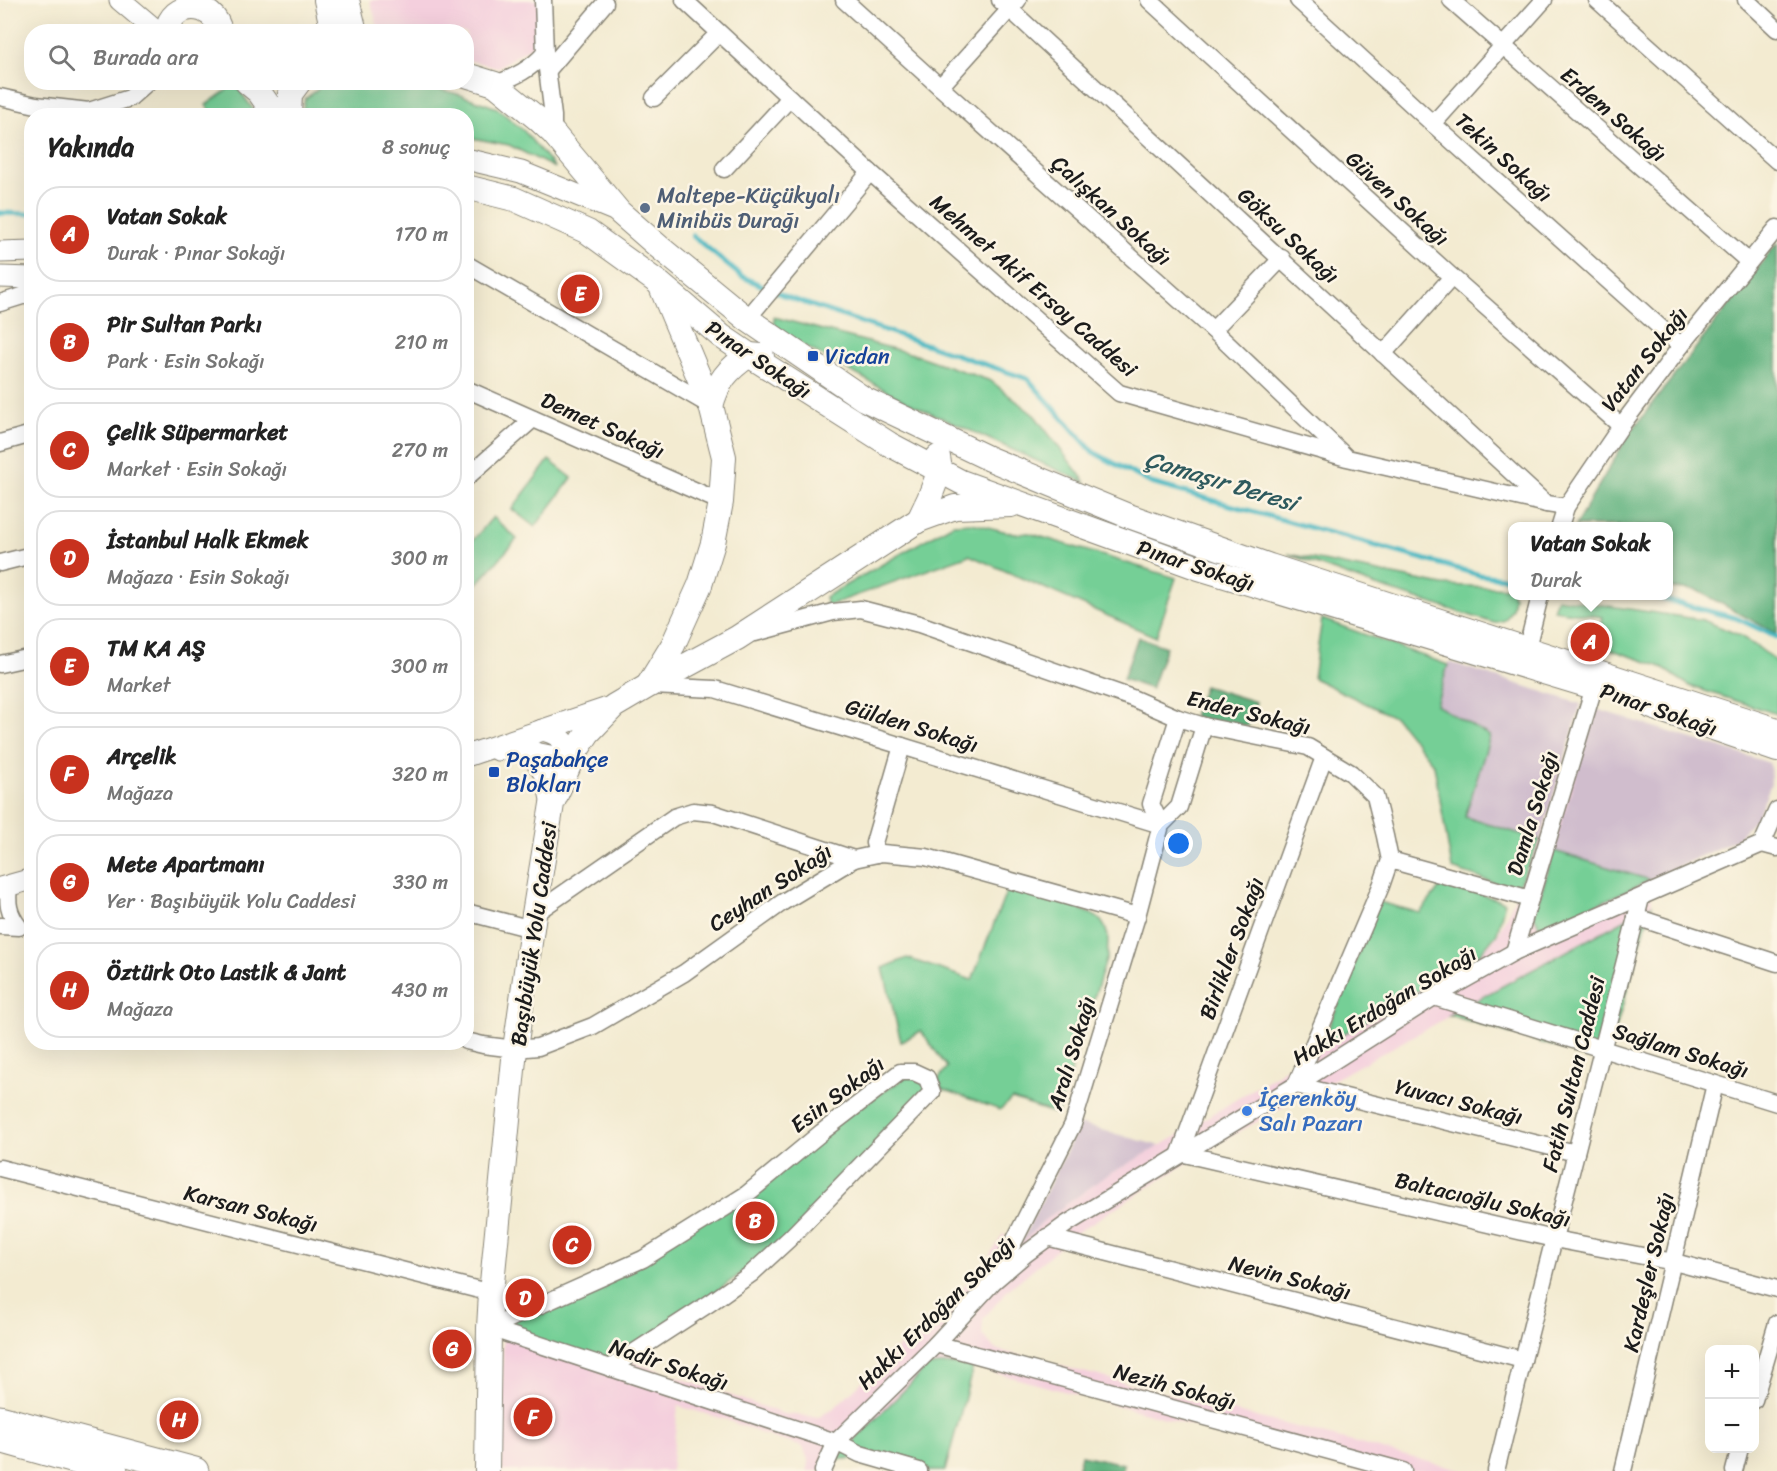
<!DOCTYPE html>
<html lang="tr">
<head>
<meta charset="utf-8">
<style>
	:root { --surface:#fff; --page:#f6f6f6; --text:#222; --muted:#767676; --line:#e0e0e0; --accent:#c8321e }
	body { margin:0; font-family:Sriracha,sans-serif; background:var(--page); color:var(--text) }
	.controls { position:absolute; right:18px; bottom:18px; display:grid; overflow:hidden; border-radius:12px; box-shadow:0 6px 24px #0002 }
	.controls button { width:54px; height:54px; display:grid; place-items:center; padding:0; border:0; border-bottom:2px solid var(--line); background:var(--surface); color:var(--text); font:30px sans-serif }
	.you { position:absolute; left:1179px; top:844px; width:21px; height:21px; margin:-15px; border:4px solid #fff; border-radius:50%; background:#1a73e8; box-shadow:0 0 0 9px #1a73e833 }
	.badge { display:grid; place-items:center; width:39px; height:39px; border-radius:50%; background:var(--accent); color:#fff; font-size:20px; font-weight:700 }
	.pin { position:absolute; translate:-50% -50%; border:3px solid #fff; box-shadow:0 2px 6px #0006 }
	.popup { position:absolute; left:1508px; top:522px; width:165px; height:78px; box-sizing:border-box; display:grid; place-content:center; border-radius:12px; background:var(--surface); filter:drop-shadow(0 2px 4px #0005); font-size:20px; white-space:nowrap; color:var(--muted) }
	.popup b { font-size:22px; color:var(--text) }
	.popup::after { content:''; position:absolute; left:50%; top:100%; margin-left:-12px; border:12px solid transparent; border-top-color:var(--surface) }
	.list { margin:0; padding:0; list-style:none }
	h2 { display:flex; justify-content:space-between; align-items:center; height:78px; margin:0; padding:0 24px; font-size:26px }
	h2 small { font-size:20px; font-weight:400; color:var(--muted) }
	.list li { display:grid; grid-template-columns:39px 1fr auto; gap:18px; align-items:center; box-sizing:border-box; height:96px; margin:0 12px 12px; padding:0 12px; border:2px solid var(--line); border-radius:24px }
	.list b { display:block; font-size:22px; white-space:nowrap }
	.list p { margin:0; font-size:20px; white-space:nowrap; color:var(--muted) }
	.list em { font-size:20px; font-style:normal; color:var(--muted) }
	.icon { flex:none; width:33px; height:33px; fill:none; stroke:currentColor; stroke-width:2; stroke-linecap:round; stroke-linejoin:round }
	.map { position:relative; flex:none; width:1777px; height:1471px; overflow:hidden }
	.search { position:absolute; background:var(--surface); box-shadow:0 6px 24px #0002; left:24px; top:24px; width:450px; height:66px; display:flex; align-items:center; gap:15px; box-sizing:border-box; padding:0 21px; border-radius:24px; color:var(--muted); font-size:22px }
	.panel { position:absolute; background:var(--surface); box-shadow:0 6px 24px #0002; left:24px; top:108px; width:450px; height:942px; border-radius:24px }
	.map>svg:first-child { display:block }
	.built { fill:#f4cfdd }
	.industrial { fill:#d0bdcd }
	.green { fill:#75cf96; stroke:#487659; stroke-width:1.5 }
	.forest { fill:#60b27f; stroke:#3e674e; stroke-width:1.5 }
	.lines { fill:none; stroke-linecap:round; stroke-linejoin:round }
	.stream { stroke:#49b8c2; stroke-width:5 }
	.minor-casing { stroke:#888476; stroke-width:19 }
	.tertiary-casing { stroke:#888476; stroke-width:23 }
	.secondary-casing { stroke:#888476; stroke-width:26 }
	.primary-casing { stroke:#888476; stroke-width:29 }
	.minor { stroke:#fff; stroke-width:16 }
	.tertiary { stroke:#fff; stroke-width:21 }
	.secondary { stroke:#fff; stroke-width:24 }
	.primary { stroke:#fff; stroke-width:27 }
	.service-dot { fill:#5c6f8a; stroke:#fcf5e5; stroke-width:2 }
	.transit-dot { fill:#1a4fb4; stroke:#fcf5e5; stroke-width:2 }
	.shop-dot { fill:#3f7fe0; stroke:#fcf5e5; stroke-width:2 }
	.labels { text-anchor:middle; stroke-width:5; stroke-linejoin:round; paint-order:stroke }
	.street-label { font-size:22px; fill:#1c1c1c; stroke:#fcf5e5 }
	.service-label { font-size:22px; fill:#4e5e75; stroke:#fcf5e5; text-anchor:start }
	.transit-label { font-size:22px; fill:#164399; stroke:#fcf5e5; text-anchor:start }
	.shop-label { font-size:22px; fill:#366cbe; stroke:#fcf5e5; text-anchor:start }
	.water-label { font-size:24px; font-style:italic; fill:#2e5a5e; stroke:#fcf5e5 }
</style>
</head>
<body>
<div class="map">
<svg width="1777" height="1471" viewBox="0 0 1777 1471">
	<rect width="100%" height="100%" fill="#fcf5e5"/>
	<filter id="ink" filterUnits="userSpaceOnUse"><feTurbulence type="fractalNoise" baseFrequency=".0167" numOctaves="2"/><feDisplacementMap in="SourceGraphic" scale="12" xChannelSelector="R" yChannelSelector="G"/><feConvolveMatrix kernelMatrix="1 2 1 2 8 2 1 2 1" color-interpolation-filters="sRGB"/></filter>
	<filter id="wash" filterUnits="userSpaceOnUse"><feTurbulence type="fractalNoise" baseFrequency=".008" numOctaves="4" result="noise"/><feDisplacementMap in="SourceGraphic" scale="24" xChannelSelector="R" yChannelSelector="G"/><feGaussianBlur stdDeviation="1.35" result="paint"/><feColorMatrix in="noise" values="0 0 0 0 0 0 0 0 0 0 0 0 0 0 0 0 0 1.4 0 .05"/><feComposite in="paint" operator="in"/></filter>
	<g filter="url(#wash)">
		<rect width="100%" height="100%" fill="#f3ebd1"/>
		<g class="built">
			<polygon points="370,0 544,0 547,37 498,67 467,60 466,32 379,31"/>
			<polygon points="1588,706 1596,709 1534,915 1540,931 1650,880 1652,905 1222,1141 1079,1231 1008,1290 983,1319 982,1334 995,1349 1464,1471 1364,1471 973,1367 951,1364 928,1366 835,1460 830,1471 807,1471 809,1462 803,1447 770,1437 727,1420 678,1406 671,1471 502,1471 503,1297 521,1320 536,1328 784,1414 819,1417 835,1407 980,1271 1003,1234 1018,1248 1043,1221 1106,1176 1169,1141 1321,1047 1479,956 1498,934 1541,841"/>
		</g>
		<g class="industrial">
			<polygon points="1449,662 1581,704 1540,840 1465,817 1490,736 1436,705"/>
			<polygon points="1596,709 1770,763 1771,784 1757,817 1735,840 1650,880 1553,851"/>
			<polygon points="1080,1124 1160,1146 1106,1176 1043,1221 1018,1248"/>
		</g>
		<g class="green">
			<polygon points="326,83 415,83 461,95 497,108 524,131 555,168 509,145 467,137 466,116 301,116 305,99"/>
			<polygon points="235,84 257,115 213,115 206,105"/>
			<polygon points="774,317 913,354 991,381 1035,416 1086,483 907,402 788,337 774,324"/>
			<polygon points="549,460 572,478 535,527 512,509"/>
			<polygon points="493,517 517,539 472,590 467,585 467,547"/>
			<polygon points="972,523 1015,534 1029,533 1176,578 1156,637 969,555 827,606 825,597 953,524"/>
			<polygon points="1288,554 1443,585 1512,588 1512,596 1514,596 1512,609 1505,620 1494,623 1373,585"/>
			<polygon points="1557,598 1703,620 1739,635 1759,648 1777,662 1777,714 1702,690 1690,686 1659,666 1598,645 1603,617 1553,610"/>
			<polygon points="1322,619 1448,665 1436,705 1490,736 1465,817 1540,840 1516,890 1452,869 1434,765 1396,718 1313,678"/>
			<polygon points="1554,851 1650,880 1541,930 1534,915"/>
			<polygon points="1444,882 1505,902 1497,933 1479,955 1321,1047 1379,902 1420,913"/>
			<path d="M1007 890C1026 895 1090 907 1101 921 1110 932 1108 944 1107 957L1057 1114 1012 1099 1000 1110 942 1089 938 1080 947 1067 921 1031 901 1042 883 968 907 958 972 980Z"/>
			<polygon points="1652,905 1606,1062 1449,1015"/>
			<polygon points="914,1072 932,1092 789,1239 610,1368 489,1328 643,1259 822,1132"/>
			<polygon points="951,1364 973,1367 945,1471 900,1471 853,1458 835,1460 928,1366"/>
		</g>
		<g class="forest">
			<polygon points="1777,243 1777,634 1696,590 1668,588 1668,526 1575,526 1629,434"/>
			<polygon points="1138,637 1166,647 1151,689 1123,679"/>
			<polygon points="1204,686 1256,702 1248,726 1212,722 1193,716"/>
			<polygon points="1081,1455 1124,1464 1123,1471 1077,1471"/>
		</g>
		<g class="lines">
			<g class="stream">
				<polyline points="0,213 32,214"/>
				<polyline points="693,236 741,276 787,297 1028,379 1093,452 1151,483 1480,575 1512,579"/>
				<polyline points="1641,596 1658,598 1736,618 1777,637"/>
			</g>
		</g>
	</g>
	<g filter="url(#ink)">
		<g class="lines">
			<defs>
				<g id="minor">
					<polyline points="543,0 545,53 553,116 553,133"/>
					<polyline points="684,0 870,172 1119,393 1347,458 1547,504 1566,507"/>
					<polyline points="844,0 940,87 1213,330 1344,455"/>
					<polyline points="1000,0 1546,504"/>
					<polyline points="1149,0 1452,277 1621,426"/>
					<polyline points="1298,0 1433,124 1681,346"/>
					<polyline points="1451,0 1749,262"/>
					<polyline points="1597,0 1777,161"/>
					<polyline points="1746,0 1777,29"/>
					<polyline points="548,70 605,3"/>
					<path d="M495 84C515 77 531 69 545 53"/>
					<polyline points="940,87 1018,0"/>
					<polyline points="0,97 36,105 89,111 130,98 148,82"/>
					<polyline points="654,98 719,33"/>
					<polyline points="1433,124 1544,0"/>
					<polyline points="724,169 790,98"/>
					<polyline points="466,264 711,406"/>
					<polyline points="0,303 32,293"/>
					<polyline points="747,319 870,172"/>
					<polyline points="1213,330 1282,258"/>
					<polyline points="1383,354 1452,277"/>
					<polyline points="466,389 721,502"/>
					<polyline points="0,443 32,434"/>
					<polyline points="466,478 533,419"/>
					<polyline points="1560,526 1566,507 1621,426 1681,346 1777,228"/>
					<polyline points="0,563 32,555"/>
					<polyline points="755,633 833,612 861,609 919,624 1132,698 1178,718 1204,726 1308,747 1351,773 1375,796 1385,836 1390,860 1381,886 1296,1085 1576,1153"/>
					<polyline points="1527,648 1540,596"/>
					<polyline points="0,664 32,657"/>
					<polyline points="652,686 715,689 1161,825"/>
					<polyline points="1324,757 1180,1153 1554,1239 1674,1262 1777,1289"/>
					<polyline points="1161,825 1151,804 1178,718"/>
					<polyline points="1762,844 1777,848"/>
					<polyline points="877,854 874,843 902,746"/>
					<polyline points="1390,860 1530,899"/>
					<polyline points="466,912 532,929"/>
					<polyline points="534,914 674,817 693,811 713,813 854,859"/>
					<polyline points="1636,917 1777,963"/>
					<path d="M0 926 19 927C8 913 7 903 9 885"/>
					<polyline points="1514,952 1594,687"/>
					<polyline points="1434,997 1777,1103"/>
					<polyline points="466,1041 483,1045 515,1049 538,1047 593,1026 684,973 783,902 854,859 882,853 926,857 1137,916"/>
					<polyline points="0,1168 491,1293"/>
					<polyline points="1047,1237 1523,1360"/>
					<polyline points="998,1273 1073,1124 1137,916 1161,825 1179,807 1204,726"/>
					<polyline points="489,1328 643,1259 747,1194 822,1132 900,1072 914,1072 927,1078 932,1092 789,1239 751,1274 710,1303 610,1368"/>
					<polyline points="489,1328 836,1442 860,1454 919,1471"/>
					<polyline points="936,1344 1403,1471"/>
					<polyline points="1754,1400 1777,1323"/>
					<polyline points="823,1471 836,1442 936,1344 993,1282 1027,1253 1068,1223 1296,1085 1434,997 1514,952 1762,844 1777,810"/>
					<polyline points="1496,1471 1523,1360 1641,898"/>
					<polyline points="1623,1471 1715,1084"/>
					<polyline points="1734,1471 1740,1448"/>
				</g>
				<g id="tertiary">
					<polyline points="120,0 158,32"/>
					<polyline points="466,159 521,172 619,212"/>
					<polyline points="0,252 32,251"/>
					<polyline points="0,277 32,278"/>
					<path d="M498 750 515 747 530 752 550 756H565L574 754C563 740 560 734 542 730"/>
					<polyline points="530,752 546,776 552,804"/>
					<polyline points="466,756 614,706"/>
					<polyline points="0,888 32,879"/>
				</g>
				<g id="secondary">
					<polyline points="326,0 333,32"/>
					<polyline points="347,0 355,32"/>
					<path d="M167 32C170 0 215 0 220 32"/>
					<polyline points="466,75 495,84 538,119 553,133 619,212 659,247 747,319 864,399 990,459 1126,515 1270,566 1777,730"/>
					<polyline points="247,82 259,92 276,116"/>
					<polyline points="289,116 290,94 299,82"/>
					<polyline points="466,187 514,199 588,232 660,284 721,336 749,355 889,444 961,482 1199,568 1590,686"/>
					<path d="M711 406C718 381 727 370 749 355L762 356"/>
					<polyline points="919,520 929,499 940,470 938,457"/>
					<polyline points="649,684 673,645 700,585 713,543 721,502 724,457 711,406 662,289"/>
					<polyline points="1652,707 1777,750"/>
					<polyline points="487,1471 489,1328 491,1293 515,1049 534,914 552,804 574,754 588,733 614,706 648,686 737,638 919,520 955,507 1011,505"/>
				</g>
				<g id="primary">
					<polyline points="0,1419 195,1471"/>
					<polyline points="0,1439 114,1471"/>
				</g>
			</defs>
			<use href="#minor" class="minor-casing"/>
			<use href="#tertiary" class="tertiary-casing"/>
			<use href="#secondary" class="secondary-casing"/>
			<use href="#primary" class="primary-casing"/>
			<use href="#minor" class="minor"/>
			<use href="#tertiary" class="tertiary"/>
			<use href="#secondary" class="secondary"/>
			<use href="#primary" class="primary"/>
		</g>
	</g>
	<circle class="service-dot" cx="645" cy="208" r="6"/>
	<g class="transit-dot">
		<rect x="807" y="350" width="12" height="12" rx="3"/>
		<rect x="488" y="766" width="12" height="12" rx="3"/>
	</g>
	<circle class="shop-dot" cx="1247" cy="1111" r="6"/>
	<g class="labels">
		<g class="street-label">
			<text transform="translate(1614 114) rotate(41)" y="8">Erdem Sokağı</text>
			<text transform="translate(1504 157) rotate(42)" y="8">Tekin Sokağı</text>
			<text transform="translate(1398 198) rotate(42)" y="8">Güven Sokağı</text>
			<text transform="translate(1112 210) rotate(42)" y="8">Çalışkan Sokağı</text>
			<text transform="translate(1289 235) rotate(43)" y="8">Göksu Sokağı</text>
			<text transform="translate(1034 285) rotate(41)" y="8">Mehmet Akif Ersoy Caddesi</text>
			<text transform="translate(759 359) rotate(34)" y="8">Pınar Sokağı</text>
			<text transform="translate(1644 359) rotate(-52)" y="8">Vatan Sokağı</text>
			<text transform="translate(603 425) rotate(24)" y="8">Demet Sokağı</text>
			<text transform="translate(1196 565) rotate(18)" y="8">Pınar Sokağı</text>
			<text transform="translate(1659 709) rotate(19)" y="8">Pınar Sokağı</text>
			<text transform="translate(1249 712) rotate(14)" y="8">Ender Sokağı</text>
			<text transform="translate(912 725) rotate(17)" y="8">Gülden Sokağı</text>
			<text transform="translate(1532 813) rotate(-73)" y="8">Damla Sokağı</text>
			<text transform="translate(770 887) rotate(-33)" y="8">Ceyhan Sokağı</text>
			<text transform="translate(533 934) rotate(-82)" y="8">Başıbüyük Yolu Caddesi</text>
			<text transform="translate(1231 948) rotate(-70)" y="8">Birlikler Sokağı</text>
			<text transform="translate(1384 1005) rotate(-31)" y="8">Hakkı Erdoğan Sokağı</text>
			<text transform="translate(1681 1050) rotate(17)" y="8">Sağlam Sokağı</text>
			<text transform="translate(1071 1053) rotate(-73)" y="8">Aralı Sokağı</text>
			<text transform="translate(1573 1074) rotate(-76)" y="8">Fatih Sultan Caddesi</text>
			<text transform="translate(837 1094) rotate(-37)" y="8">Esin Sokağı</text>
			<text transform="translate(1459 1101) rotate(14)" y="8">Yuvacı Sokağı</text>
			<text transform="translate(1483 1199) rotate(13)" y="8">Baltacıoğlu Sokağı</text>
			<text transform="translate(251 1208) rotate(14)" y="8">Karsan Sokağı</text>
			<text transform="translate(1648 1272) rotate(-77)" y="8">Kardeşler Sokağı</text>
			<text transform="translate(1290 1277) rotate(14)" y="8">Nevin Sokağı</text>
			<text transform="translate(936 1312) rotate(-44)" y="8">Hakkı Erdoğan Sokağı</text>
			<text transform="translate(669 1364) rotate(18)" y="8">Nadir Sokağı</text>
			<text transform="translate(1175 1386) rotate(15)" y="8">Nezih Sokağı</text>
		</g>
		<g class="service-label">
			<text x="657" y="203">Maltepe-Küçükyalı<tspan x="657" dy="25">Minibüs Durağı</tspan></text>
		</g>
		<g class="transit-label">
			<text x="825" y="364">Vicdan</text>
			<text x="506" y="767">Paşabahçe<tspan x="506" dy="25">Blokları</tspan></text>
		</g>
		<g class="shop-label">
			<text x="1259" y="1106">İçerenköy<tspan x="1259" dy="25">Salı Pazarı</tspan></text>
		</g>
		<g class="water-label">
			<text transform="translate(1221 481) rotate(17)" y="8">Çamaşır Deresi</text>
		</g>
	</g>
</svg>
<div class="controls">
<button>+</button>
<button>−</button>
</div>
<div class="you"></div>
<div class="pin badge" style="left:1590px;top:642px">A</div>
<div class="popup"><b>Vatan Sokak</b>Durak</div>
<div class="pin badge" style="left:755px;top:1221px">B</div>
<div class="pin badge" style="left:572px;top:1245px">C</div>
<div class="pin badge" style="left:525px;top:1298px">D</div>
<div class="pin badge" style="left:580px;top:294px">E</div>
<div class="pin badge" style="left:533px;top:1417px">F</div>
<div class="pin badge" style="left:452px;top:1349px">G</div>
<div class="pin badge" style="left:179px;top:1420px">H</div>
<div class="search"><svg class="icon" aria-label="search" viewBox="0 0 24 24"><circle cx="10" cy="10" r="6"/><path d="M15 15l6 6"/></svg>Burada ara</div>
<section class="panel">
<h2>Yakında<small>8 sonuç</small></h2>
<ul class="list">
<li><span class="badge">A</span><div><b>Vatan Sokak</b><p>Durak · Pınar Sokağı</p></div><em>170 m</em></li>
<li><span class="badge">B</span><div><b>Pir Sultan Parkı</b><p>Park · Esin Sokağı</p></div><em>210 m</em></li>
<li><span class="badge">C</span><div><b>Çelik Süpermarket</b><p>Market · Esin Sokağı</p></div><em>270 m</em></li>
<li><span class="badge">D</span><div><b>İstanbul Halk Ekmek</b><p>Mağaza · Esin Sokağı</p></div><em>300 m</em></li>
<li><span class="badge">E</span><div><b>TM KA AŞ</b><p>Market</p></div><em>300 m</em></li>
<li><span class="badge">F</span><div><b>Arçelik</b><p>Mağaza</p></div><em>320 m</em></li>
<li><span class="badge">G</span><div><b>Mete Apartmanı</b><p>Yer · Başıbüyük Yolu Caddesi</p></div><em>330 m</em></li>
<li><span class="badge">H</span><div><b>Öztürk Oto Lastik &amp; Jant</b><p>Mağaza</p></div><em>430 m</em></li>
</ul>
</section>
</div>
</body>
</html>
